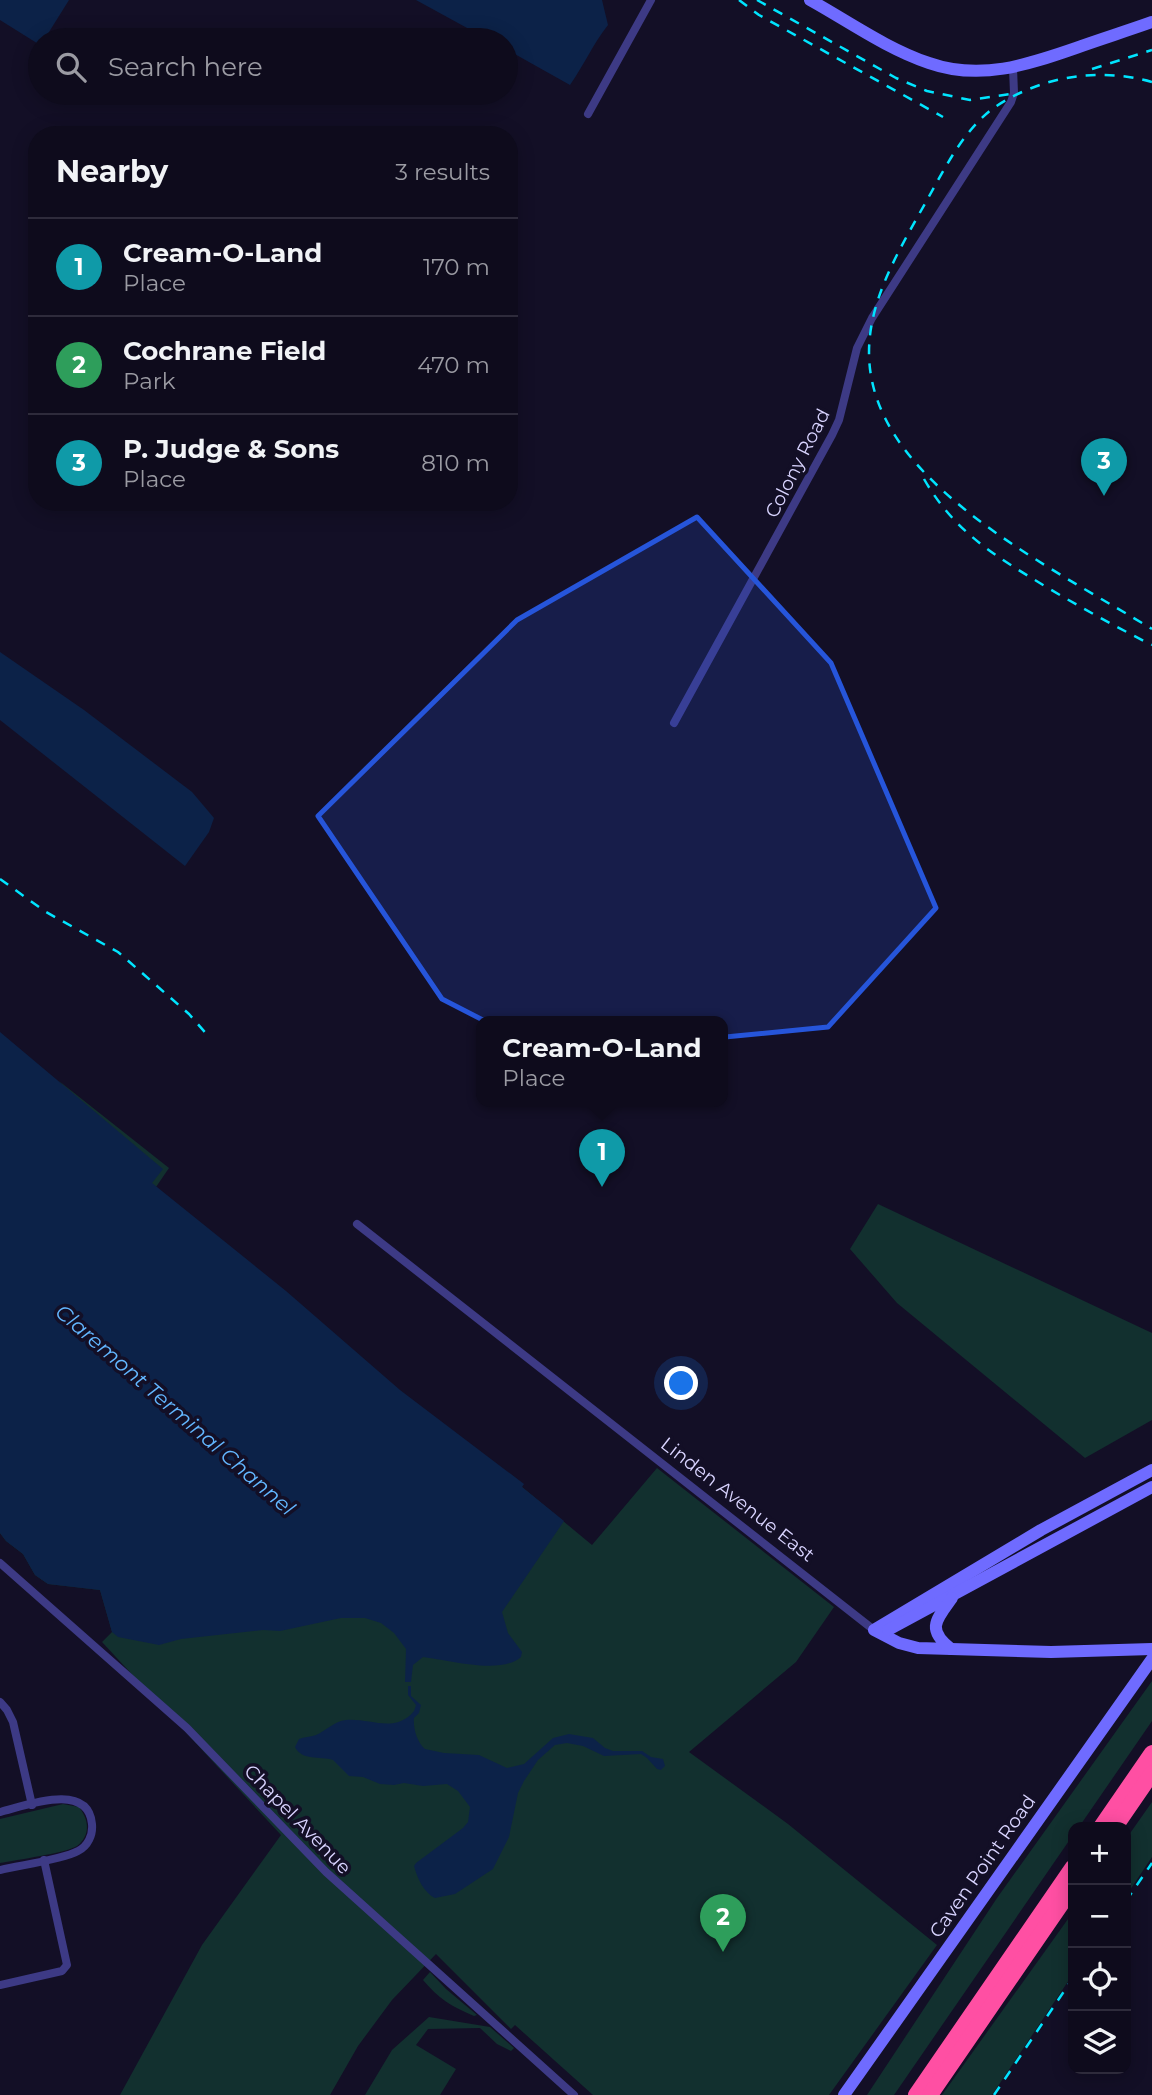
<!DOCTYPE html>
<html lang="en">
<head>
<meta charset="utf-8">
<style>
	:root { --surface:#0e0b1c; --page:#1c1929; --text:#f1f3f6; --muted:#9b9ba3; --line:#2e2b3b; --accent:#d93025 }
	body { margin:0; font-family:Montserrat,sans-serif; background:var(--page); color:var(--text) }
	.controls { position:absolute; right:21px; bottom:21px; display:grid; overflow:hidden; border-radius:14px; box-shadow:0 4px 18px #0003 }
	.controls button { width:63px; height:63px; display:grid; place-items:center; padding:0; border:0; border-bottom:2px solid var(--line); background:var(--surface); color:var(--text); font:35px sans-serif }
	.you { position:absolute; left:682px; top:1384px; width:24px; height:24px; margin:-18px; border:5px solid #fff; border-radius:50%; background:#1a73e8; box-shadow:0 0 0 10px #1a73e833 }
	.badge { display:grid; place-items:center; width:46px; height:46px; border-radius:50%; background:var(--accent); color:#fff; font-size:23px; font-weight:700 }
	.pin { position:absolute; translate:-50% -58px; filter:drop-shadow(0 2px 4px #0008) }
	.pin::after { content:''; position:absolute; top:37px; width:24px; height:21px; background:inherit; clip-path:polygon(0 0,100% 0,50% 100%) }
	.popup { position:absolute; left:476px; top:1016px; width:252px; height:91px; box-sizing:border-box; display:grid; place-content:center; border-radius:14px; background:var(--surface); filter:drop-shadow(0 2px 5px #0005); font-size:23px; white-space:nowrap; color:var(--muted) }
	.popup b { font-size:26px; color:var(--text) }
	.popup::after { content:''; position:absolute; left:50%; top:100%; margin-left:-14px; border:14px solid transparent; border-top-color:var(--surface) }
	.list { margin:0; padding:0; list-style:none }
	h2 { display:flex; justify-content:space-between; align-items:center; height:91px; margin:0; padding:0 28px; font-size:30px }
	h2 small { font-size:23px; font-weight:400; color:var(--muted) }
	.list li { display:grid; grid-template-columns:46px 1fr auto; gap:21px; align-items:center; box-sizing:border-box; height:98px; padding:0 28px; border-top:2px solid var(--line) }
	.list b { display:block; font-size:26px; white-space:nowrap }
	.list p { margin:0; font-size:23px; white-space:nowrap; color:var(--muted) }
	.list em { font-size:23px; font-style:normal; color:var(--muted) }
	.icon { flex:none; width:38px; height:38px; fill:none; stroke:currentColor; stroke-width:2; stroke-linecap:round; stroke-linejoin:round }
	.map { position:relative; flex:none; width:1152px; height:2095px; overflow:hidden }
	.search { position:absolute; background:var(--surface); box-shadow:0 4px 18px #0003; left:28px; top:28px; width:490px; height:77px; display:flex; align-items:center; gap:18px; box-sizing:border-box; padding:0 24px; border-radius:38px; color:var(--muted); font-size:26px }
	.panel { position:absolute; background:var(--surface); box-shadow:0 4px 18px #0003; left:28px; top:126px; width:490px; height:385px; border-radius:28px }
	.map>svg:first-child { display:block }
	.green { fill:#12302f }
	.water { fill:#0c2248 }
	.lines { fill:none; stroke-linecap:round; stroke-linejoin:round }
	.street { stroke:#3d3a85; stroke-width:8 }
	.secondary { stroke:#6f6bff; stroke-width:12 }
	.highway { stroke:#ff4fa3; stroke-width:16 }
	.rail { stroke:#00e5ff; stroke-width:2.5; stroke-dasharray:10 9; stroke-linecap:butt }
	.marked { fill:#2655da; fill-opacity:0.2; stroke:#2655da; stroke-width:5; stroke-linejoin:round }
	.labels { text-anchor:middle; stroke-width:7; stroke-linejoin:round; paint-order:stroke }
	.street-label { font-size:19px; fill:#d9d4ff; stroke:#130f26 }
	.water-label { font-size:21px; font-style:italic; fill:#62b6ff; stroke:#130f26 }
</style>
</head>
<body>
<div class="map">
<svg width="1152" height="2095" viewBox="0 0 1152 2095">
	<rect width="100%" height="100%" fill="#130f26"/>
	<g class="green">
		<polygon points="59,1081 169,1168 156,1187 151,1183"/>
		<polygon points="878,1204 1152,1333 1152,1420 1085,1458 897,1303 850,1249"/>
		<polygon points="657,1468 834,1607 796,1662 689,1752 788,1824 937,1945 829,2095 593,2095 515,2025 511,2029 436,1954 392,2000 358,2046 330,2095 120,2095 202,1945 281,1835 102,1642 112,1632 100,1590 48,1584 35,1575 23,1554 6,1541 0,1533 0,1495 522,1487 592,1545"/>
		<polygon points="1152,1681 1152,1721 1079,1827 1073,1827 1073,1835 894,2095 867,2095 997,1898"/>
		<polygon points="1152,1802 1152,1857 1126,1896 1126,1839"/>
		<path d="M63 1804 79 1807C89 1820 91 1835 77 1846 66 1853 16 1860 0 1863V1819Z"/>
		<polygon points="1073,1912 1073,1974 992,2095 942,2095"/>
		<path d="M430 1972 446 1989 477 2015 474 2016C452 2007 438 1998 423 1980Z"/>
		<polygon points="429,2017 490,2027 514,2048 511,2051 497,2044 480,2028 428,2029 416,2045 456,2069 440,2095 365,2095 392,2050"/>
	</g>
	<g class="water">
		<polygon points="0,0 69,0 44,40 40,40 40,45 0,20"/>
		<path d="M416 0H602L608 25C593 44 584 65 570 85L506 49V40H489Z"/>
		<polygon points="0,652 84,710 192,792 214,818 209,832 185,866 0,720"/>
		<path d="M0 1032 163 1169 152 1183 286 1291 400 1390 524 1484 522 1487 564 1521 502 1612 508 1633 522 1652 521 1657C501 1675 448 1660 423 1657L413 1665 411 1682H405L406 1649 394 1633 381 1623 365 1618H341L280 1631 263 1630 181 1639 159 1645 118 1637 112 1632 100 1590 48 1584 35 1575 23 1554 6 1541 0 1533Z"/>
		<path d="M408 1686H411V1696L421 1705 419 1713 414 1718C413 1728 417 1742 425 1749L444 1753 479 1755 507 1768 524 1764 553 1738 569 1734 593 1738 605 1748 613 1751H642L651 1757 663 1759 665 1766 661 1770 657 1769 647 1758 641 1754 604 1756 583 1746 567 1743 555 1745 538 1760 524 1781 518 1793 509 1837 493 1869 455 1894 435 1898C424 1893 417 1878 414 1866L416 1863 463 1828 468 1822 470 1807 458 1791 447 1784 423 1786 404 1783 394 1785 380 1784 363 1777 349 1776 333 1760C320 1756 302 1761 295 1747L299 1739C304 1737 310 1737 316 1735 326 1731 334 1721 346 1720 371 1718 395 1734 414 1711L416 1705 408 1695Z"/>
	</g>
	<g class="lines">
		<g class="street">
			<polyline points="588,114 651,0"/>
			<polyline points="674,723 832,435 839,420 857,348 872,318 1011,102 1014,93 1013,68"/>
			<polyline points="357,1224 874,1630"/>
			<polyline points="0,1563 187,1728 326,1872 574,2095"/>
			<polyline points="0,1702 7,1710 13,1722 32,1805"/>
			<path d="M0 1812C25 1806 88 1781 92 1824 93 1835 88 1846 78 1851 61 1860 21 1865 0 1870"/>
			<polyline points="0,1985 62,1971 67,1965 44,1860"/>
		</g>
		<g class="secondary">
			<path d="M810 0C848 21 887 49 929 63 980 81 1027 65 1076 48 1101 39 1127 31 1152 22"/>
			<polyline points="1152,1470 1041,1530 874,1630 899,1643 918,1648 1051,1652 1152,1649"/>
			<polyline points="888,1630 1152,1487"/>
			<path d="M951 1649C926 1629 936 1620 952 1598"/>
			<polyline points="844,2095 1152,1659"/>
		</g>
		<g class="highway">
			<polyline points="1101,1827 1152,1753"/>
			<polyline points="1115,1827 1152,1773"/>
			<polyline points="916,2095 1073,1867"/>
			<polyline points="930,2095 1073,1887"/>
		</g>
		<g class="rail">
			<polyline points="739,0 759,15 943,117"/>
			<polyline points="757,0 896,78 927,91 970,100 1010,94"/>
			<polyline points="1092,69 1152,50"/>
			<path d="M1152 82C1098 67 1042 76 995 107 964 129 945 168 927 200 888 270 845 337 885 418 930 509 1067 577 1152 629"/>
			<path d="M924 479C955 533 997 557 1048 588 1082 608 1116 627 1152 645"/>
			<polyline points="0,879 46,912 118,952 189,1014 210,1038"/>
			<polyline points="1126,1901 1152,1863"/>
			<polyline points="994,2095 1073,1978"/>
		</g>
	</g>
	<path class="marked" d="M697 517 831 663 936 908 828 1027 549 1054 442 999 318 816 517 620Z"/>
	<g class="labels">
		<g class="street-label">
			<text transform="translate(797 463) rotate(-63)" y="7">Colony Road</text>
			<text transform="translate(738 1499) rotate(38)" y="7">Linden Avenue East</text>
			<text transform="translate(298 1819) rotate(46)" y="7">Chapel Avenue</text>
			<text transform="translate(982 1866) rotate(-55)" y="7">Caven Point Road</text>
		</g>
		<g class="water-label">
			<text transform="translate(175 1410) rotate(41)" y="7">Claremont Terminal Channel</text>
		</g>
	</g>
</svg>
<div class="controls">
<button>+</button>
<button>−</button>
<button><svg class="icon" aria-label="locate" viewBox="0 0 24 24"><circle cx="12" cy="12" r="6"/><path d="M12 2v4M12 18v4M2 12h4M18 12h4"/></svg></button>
<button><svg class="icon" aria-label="layers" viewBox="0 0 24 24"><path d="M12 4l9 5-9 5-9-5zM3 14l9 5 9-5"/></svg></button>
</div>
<div class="you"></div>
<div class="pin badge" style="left:602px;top:1187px;background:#0f9aa8">1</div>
<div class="popup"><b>Cream-O-Land</b>Place</div>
<div class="pin badge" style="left:723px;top:1952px;background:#2e9e5b">2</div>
<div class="pin badge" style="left:1104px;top:496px;background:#0f9aa8">3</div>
<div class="search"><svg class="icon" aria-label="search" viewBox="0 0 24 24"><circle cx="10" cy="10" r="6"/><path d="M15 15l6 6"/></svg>Search here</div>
<section class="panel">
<h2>Nearby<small>3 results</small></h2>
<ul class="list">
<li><span class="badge" style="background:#0f9aa8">1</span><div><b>Cream-O-Land</b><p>Place</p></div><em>170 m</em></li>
<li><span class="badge" style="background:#2e9e5b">2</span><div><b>Cochrane Field</b><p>Park</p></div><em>470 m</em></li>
<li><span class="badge" style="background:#0f9aa8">3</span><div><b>P. Judge &amp; Sons</b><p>Place</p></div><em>810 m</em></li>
</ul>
</section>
</div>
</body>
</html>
